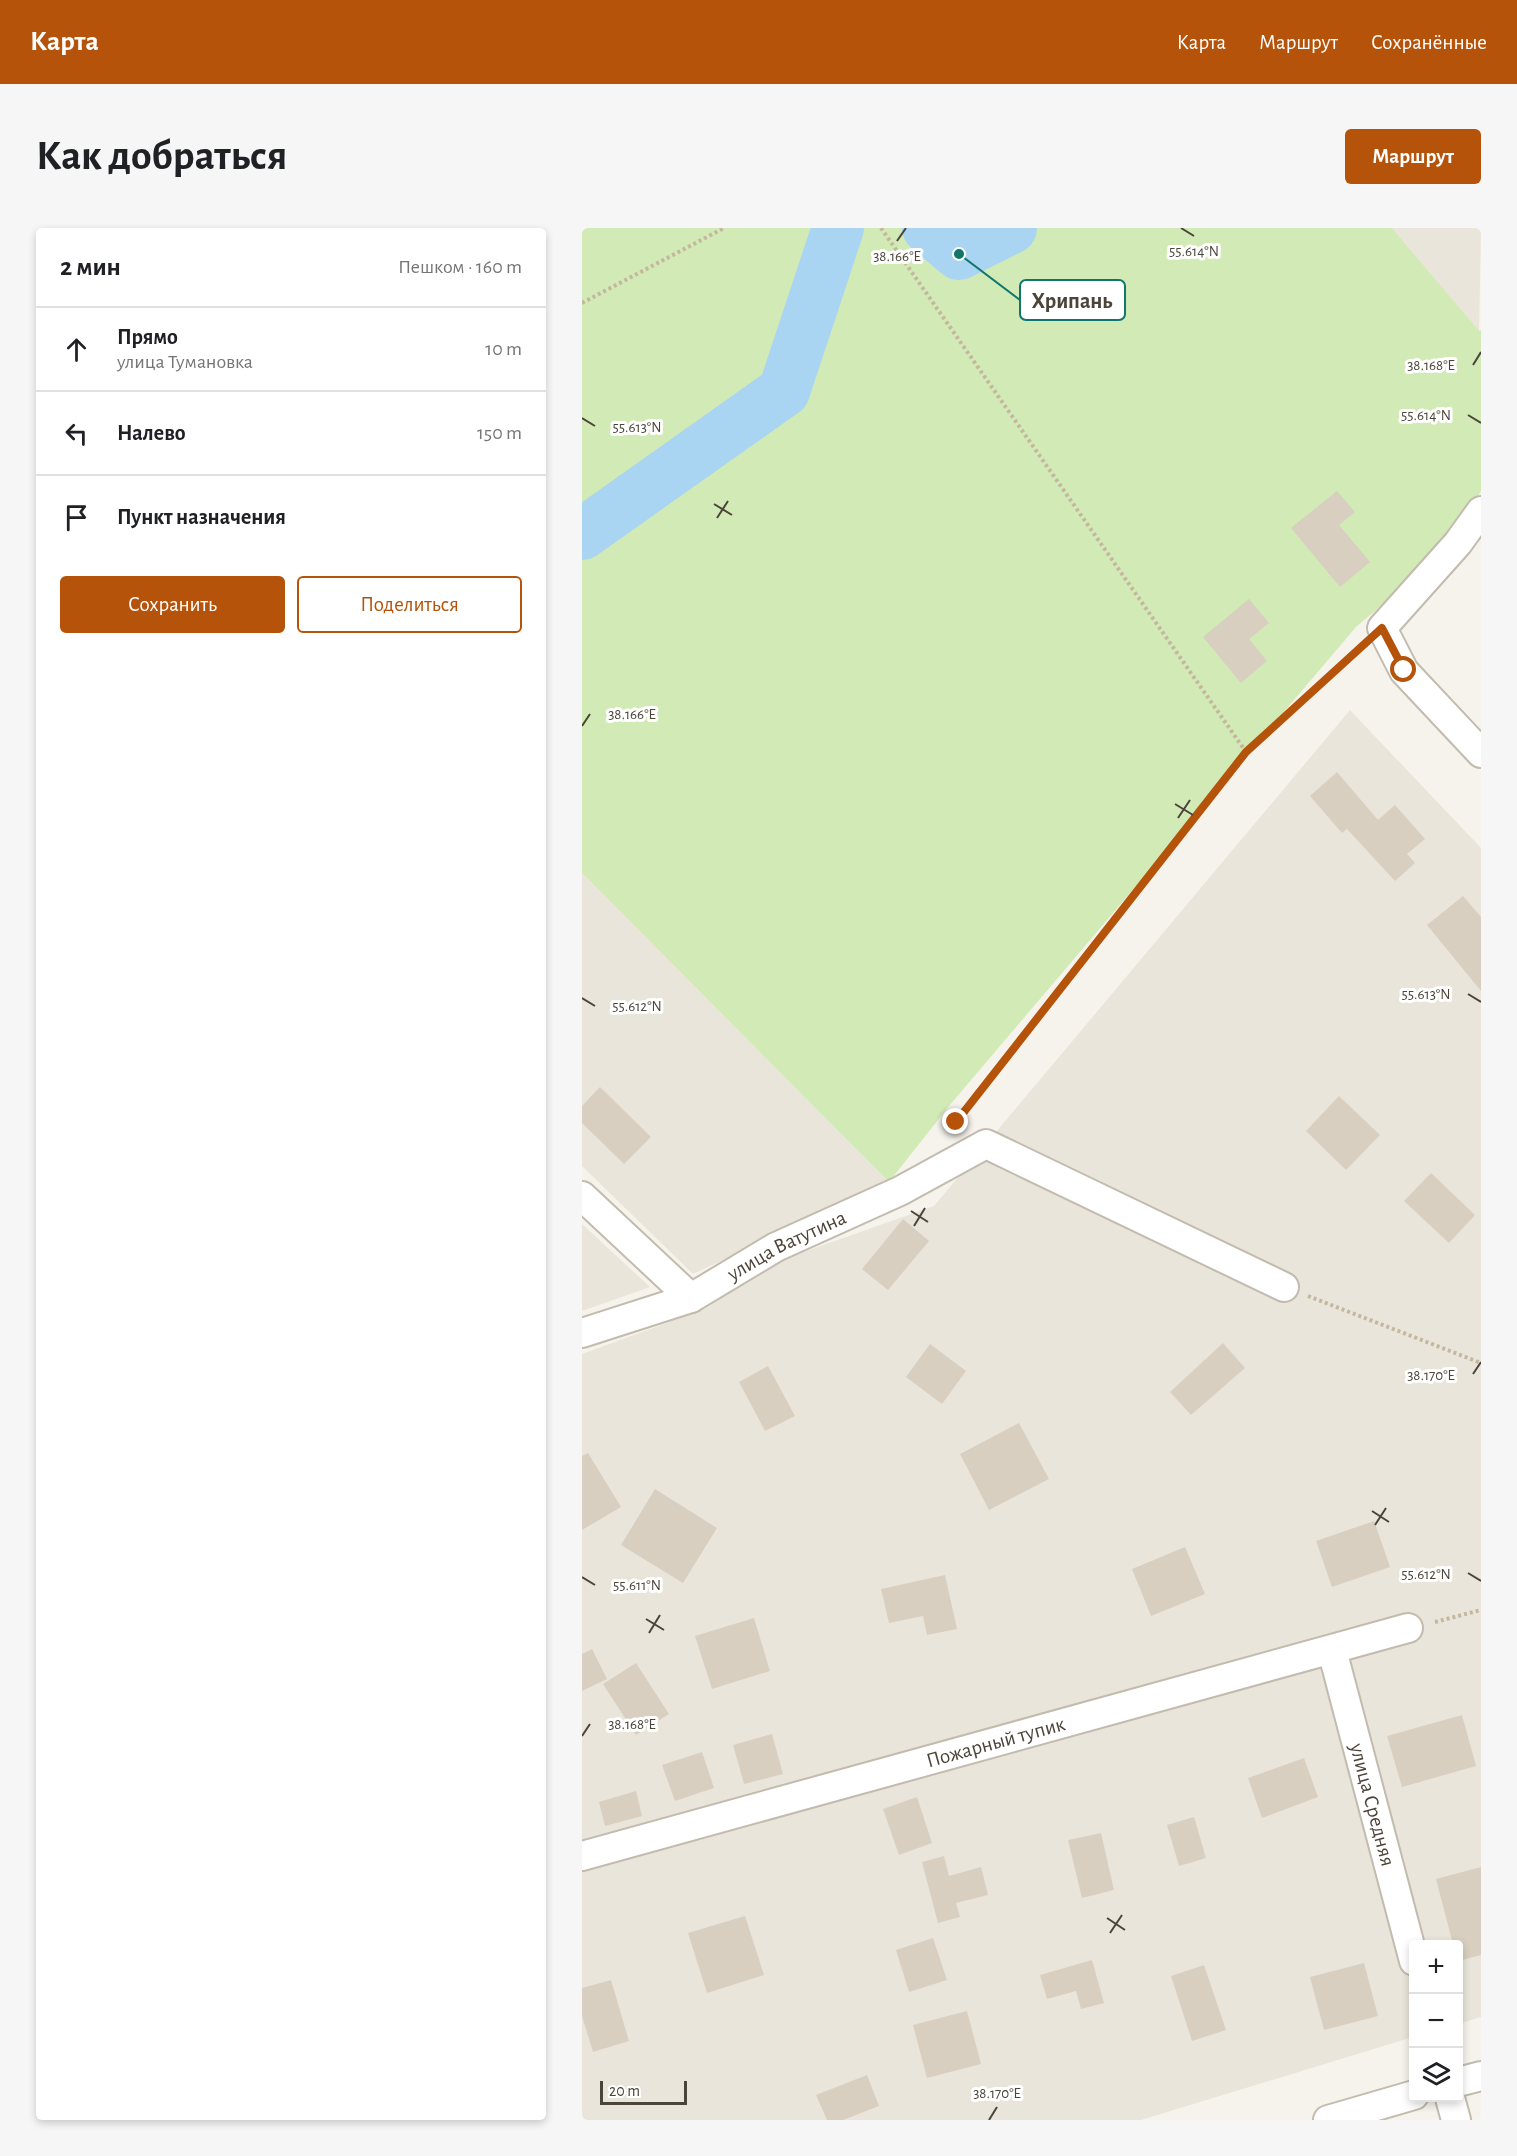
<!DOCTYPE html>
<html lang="ru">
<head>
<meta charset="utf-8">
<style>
	:root { --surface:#fff; --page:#f6f6f6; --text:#202124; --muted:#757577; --line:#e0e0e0; --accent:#b45309 }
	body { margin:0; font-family:"Alegreya Sans",sans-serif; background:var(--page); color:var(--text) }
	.controls { position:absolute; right:18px; bottom:18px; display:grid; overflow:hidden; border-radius:6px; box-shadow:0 3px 9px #0003 }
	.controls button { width:54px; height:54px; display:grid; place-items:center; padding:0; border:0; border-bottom:2px solid var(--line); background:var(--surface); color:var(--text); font:30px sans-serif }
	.scale { position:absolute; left:18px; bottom:15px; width:87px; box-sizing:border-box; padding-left:6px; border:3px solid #4b4439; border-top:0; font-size:16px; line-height:21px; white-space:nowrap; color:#4b4439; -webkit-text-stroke:4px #fff; paint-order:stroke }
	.stop { position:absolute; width:18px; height:18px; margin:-14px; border:4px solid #b45309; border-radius:50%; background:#fff }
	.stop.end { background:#b45309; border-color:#fff; box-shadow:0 2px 6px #0008 }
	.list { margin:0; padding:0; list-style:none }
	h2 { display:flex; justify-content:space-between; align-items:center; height:78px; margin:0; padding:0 24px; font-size:26px }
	h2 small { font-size:20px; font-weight:400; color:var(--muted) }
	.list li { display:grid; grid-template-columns:39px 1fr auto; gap:18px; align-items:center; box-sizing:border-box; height:84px; padding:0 24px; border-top:2px solid var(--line) }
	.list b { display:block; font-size:22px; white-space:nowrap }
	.list p { margin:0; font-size:20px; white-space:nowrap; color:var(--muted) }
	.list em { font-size:20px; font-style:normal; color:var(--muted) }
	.actions { display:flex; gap:12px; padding:18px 24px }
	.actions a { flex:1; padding:14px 0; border:2px solid var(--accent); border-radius:6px; text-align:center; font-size:21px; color:var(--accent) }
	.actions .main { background:var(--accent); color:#fff }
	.icon { flex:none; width:33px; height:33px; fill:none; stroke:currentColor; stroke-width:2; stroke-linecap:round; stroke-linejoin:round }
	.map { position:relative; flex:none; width:899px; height:1892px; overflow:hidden; border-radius:6px }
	header { display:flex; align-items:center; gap:36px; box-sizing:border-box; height:84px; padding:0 30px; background:var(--accent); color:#fff }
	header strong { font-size:28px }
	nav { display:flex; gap:33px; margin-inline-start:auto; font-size:21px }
	.intro { display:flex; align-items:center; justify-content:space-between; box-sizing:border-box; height:144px; padding:0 36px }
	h1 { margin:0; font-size:42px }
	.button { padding:15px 27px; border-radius:6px; background:var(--accent); color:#fff; font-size:21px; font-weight:700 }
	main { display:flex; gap:36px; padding:0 36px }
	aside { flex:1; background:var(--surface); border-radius:6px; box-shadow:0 3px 9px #0003 }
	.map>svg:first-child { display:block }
	.residential { fill:#eae5da }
	.green { fill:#d2eab5 }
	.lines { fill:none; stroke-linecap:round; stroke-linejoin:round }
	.river { stroke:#a9d4f2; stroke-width:52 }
	.building { fill:#d8cfc1 }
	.minor-casing { stroke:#c2bbae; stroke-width:32 }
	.path { stroke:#c4b79f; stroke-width:4; stroke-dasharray:3 3; stroke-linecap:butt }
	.minor { stroke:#fff; stroke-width:28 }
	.route { stroke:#b45309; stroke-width:8 }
	.ticks { fill:none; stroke:#4b4439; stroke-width:2 }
	.labels { text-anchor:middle; stroke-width:6; stroke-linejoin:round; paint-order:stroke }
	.street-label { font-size:21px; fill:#4b4439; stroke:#fff }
	.ticks-label { font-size:15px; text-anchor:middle; fill:#4b4439; stroke:#fff; stroke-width:6; stroke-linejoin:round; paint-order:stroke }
	.leader { fill:none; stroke:#0f766e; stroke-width:2 }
	.callout-dot { fill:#0f766e; stroke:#fff; stroke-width:2 }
	.callout { fill:#fff; stroke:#0f766e; stroke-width:2 }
	.callout-label { font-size:22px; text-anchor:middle; font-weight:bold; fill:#4b4439 }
</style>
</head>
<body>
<header>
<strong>Карта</strong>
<nav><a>Карта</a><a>Маршрут</a><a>Сохранённые</a></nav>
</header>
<div class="intro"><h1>Как добраться</h1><a class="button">Маршрут</a></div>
<main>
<aside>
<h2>2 мин<small>Пешком · 160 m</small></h2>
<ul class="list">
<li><svg class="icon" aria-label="ahead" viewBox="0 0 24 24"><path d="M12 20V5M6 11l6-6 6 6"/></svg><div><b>Прямо</b><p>улица Тумановка</p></div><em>10 m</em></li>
<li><svg class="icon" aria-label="left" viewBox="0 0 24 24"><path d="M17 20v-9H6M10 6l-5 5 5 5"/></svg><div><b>Налево</b></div><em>150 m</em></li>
<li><svg class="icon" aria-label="arrive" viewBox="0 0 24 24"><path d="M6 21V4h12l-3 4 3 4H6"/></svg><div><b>Пункт назначения</b></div></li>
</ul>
<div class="actions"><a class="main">Сохранить</a><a>Поделиться</a></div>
</aside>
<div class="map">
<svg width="899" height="1892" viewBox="0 0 899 1892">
	<rect width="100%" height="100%" fill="#f6f3ec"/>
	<g class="residential">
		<polygon points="810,0 899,0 897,104"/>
		<polygon points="768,482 899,620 899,1789 877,1796 876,1716 832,1716 831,1809 559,1892 0,1892 0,1126 123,1081 196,1033 352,978"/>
		<polygon points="0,645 307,954 111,1046 0,938"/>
		<polygon points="0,996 68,1059 0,1083"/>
	</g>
	<path class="green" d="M0 0H810L897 103 899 102V263C867 318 822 359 774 399L367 878 307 954 0 645Z"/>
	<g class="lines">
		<g class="river">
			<polyline points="346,0 377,26 429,0"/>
			<polyline points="0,306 202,163 256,0"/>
		</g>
	</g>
	<g class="building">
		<polygon points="755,263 773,284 757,297 788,334 758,359 709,300"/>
		<polygon points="667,371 687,395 667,411 685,433 659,455 621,409"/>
		<polygon points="755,544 796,592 813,577 843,611 825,626 833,635 813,653 765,601 760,605 728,568"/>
		<polygon points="881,668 899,689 899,763 845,697"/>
		<polygon points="18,859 69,909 42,936 0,895 0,878"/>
		<polygon points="757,868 798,907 764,942 724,903"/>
		<polygon points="849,945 893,987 867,1015 822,973"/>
		<polygon points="321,991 347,1013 306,1062 280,1041"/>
		<polygon points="641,1115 663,1140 609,1187 588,1164"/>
		<polygon points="348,1116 384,1143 360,1176 324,1149"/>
		<polygon points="186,1138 213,1188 183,1203 157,1154"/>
		<polygon points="437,1195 467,1251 407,1282 378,1226"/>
		<polygon points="6,1225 39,1279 0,1302 0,1228"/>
		<polygon points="73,1261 135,1300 101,1355 39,1317"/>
		<polygon points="792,1293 808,1339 750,1359 734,1313"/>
		<polygon points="603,1319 623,1366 569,1388 550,1341"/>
		<polygon points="363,1347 375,1401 345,1407 341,1388 307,1395 299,1361"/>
		<polygon points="172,1390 188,1443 130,1461 113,1408"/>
		<polygon points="10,1421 25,1451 0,1463 0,1426"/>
		<polygon points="54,1435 87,1486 54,1507 21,1456"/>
		<polygon points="880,1487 894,1538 820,1559 805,1508"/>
		<polygon points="190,1506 201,1546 162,1556 151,1517"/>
		<polygon points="120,1524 132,1560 93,1573 80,1537"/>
		<polygon points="722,1530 736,1569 680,1590 666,1550"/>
		<polygon points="54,1563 60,1588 23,1598 17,1574"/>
		<polygon points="335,1569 350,1615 317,1627 301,1581"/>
		<polygon points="612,1589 624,1630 597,1638 585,1597"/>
		<polygon points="519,1605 532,1662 500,1670 486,1612"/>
		<polygon points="362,1628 367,1648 399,1639 406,1667 374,1675 378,1689 356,1695 340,1634"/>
		<polygon points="899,1639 899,1727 876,1733 876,1716 871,1716 854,1651"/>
		<polygon points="163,1688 182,1747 125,1765 106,1705"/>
		<polygon points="351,1710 365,1752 327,1764 314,1722"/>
		<polygon points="510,1732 522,1775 499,1781 494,1763 465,1771 458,1747"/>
		<polygon points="782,1735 796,1788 742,1802 728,1749"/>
		<polygon points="622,1737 644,1802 610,1813 589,1748"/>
		<polygon points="29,1752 47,1813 11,1824 0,1788 0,1760"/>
		<polygon points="385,1783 399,1836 345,1850 331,1797"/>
		<polygon points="285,1847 297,1878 261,1892 245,1892 234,1867"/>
	</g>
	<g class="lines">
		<defs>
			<g id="minor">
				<polyline points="899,283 876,315 800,400 822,443 899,525"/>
				<polyline points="0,968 109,1070"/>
				<path id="s1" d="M0 1105 109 1070 194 1019 318 963 404 916 702 1059"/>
				<path id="s2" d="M750 1422 832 1733"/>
				<path id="s3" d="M0 1628 826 1400"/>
				<polyline points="876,1854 899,1848"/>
				<polyline points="868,1870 874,1892"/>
				<polyline points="746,1892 832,1867"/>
			</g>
		</defs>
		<use href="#minor" class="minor-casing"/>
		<g class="path">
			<polyline points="299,0 664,524"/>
			<polyline points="0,75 142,0"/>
			<polyline points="368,900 664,524 779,419"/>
			<polyline points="726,1068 899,1135"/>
			<polyline points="853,1394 899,1382"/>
		</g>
		<use href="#minor" class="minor"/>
	</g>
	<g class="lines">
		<polyline class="route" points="374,894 664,524 800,400 822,442"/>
	</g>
	<path class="ticks" d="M599 0 612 8M315 13 324 0M891 137 899 124M886 187 899 195M0 190 13 198M132 276 150 287M135 290 146 273M0 498 8 486M593 576 611 587M596 590 608 572M886 766 899 774M0 770 13 778M329 983 346 994M332 998 343 980M891 1146 899 1134M790 1283 807 1294M793 1297 804 1280M886 1345 899 1353M0 1349 13 1357M64 1391 82 1402M67 1405 78 1387M0 1508 8 1496M525 1690 543 1702M528 1705 540 1687M407 1892 415 1879"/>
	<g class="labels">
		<g class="street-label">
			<text dy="7" stroke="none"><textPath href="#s1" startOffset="224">улица Ватутина</textPath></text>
			<text dy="7" stroke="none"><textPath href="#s3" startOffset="429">Пожарный тупик</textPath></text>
			<text dy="7" stroke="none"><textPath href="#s2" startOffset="160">улица Средняя</textPath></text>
		</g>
	</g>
	<g class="ticks-label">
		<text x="612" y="28">55.614°N</text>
		<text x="315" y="33">38.166°E</text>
		<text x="849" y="142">38.168°E</text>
		<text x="844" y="192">55.614°N</text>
		<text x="55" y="204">55.613°N</text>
		<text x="50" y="491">38.166°E</text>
		<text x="844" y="771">55.613°N</text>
		<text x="55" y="783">55.612°N</text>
		<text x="849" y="1152">38.170°E</text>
		<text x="844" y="1351">55.612°N</text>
		<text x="55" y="1362">55.611°N</text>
		<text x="50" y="1501">38.168°E</text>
		<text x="415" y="1870">38.170°E</text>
	</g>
	<path class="leader" d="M377 26L438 72"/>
	<circle class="callout-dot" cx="377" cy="26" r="6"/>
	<rect class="callout" x="438" y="52" width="105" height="40" rx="6"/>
	<g class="callout-label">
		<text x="490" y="80">Хрипань</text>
	</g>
</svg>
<div class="controls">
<button>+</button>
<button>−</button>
<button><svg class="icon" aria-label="layers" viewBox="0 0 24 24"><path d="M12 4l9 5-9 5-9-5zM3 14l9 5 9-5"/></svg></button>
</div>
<div class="scale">20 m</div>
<div class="stop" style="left:822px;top:442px"></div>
<div class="stop end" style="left:374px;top:894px"></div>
</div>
</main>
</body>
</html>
